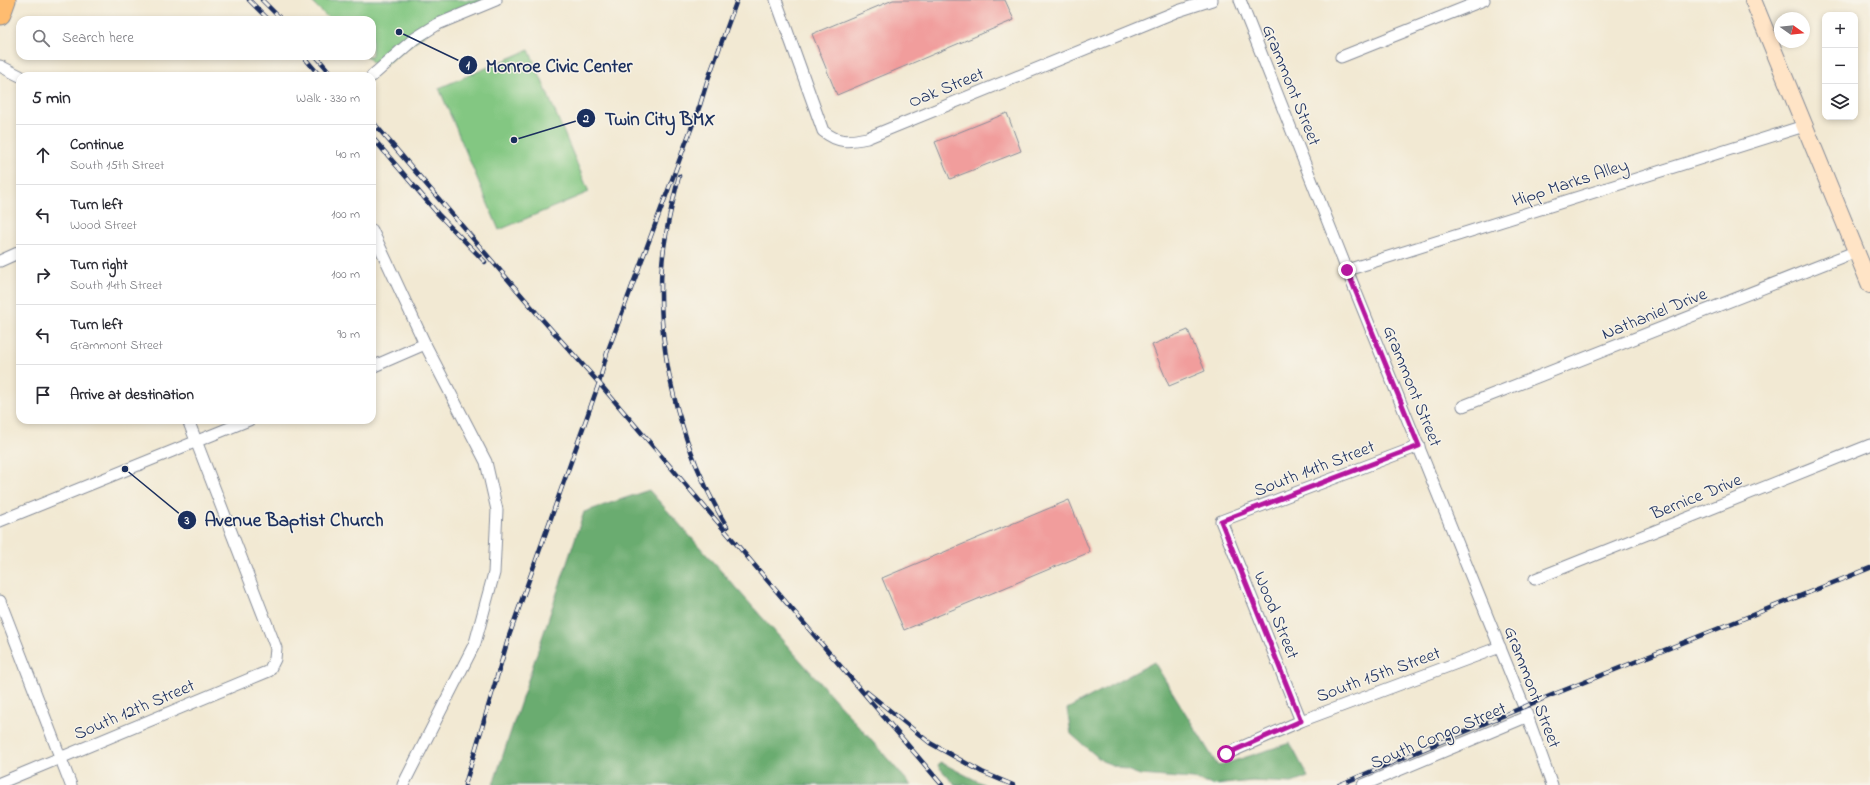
<!DOCTYPE html>
<html lang="en">
<head>
<meta charset="utf-8">
<style>
	:root { --surface:#fff; --page:#f2f2f3; --text:#2b2b33; --muted:#7c7c81; --line:#e1e1e2 }
	body { margin:0; font-family:"Indie Flower",sans-serif; background:var(--page); color:var(--text) }
	.controls { position:absolute; right:12px; top:12px; display:grid; overflow:hidden; border-radius:8px; box-shadow:0 2px 6px #0003 }
	.controls button { width:36px; height:36px; display:grid; place-items:center; padding:0; border:0; border-bottom:1px solid var(--line); background:var(--surface); color:var(--text); font:20px sans-serif }
	.compass { position:absolute; left:1774px; top:12px; width:36px; height:36px; border-radius:50%; background:var(--surface); box-shadow:0 2px 6px #0003; rotate:105deg }
	.stop { position:absolute; width:12px; height:12px; margin:-9px; border:3px solid #b5179e; border-radius:50%; background:#fff }
	.stop.end { background:#b5179e; border-color:#fff; box-shadow:0 1px 4px #0008 }
	.list { margin:0; padding:0; list-style:none }
	h2 { display:flex; justify-content:space-between; align-items:center; height:52px; margin:0; padding:0 16px; font-size:17px }
	h2 small { font-size:13px; font-weight:400; color:var(--muted) }
	.list li { display:grid; grid-template-columns:26px 1fr auto; gap:12px; align-items:center; box-sizing:border-box; height:60px; padding:0 16px; border-top:1px solid var(--line) }
	.list b { display:block; font-size:15px; white-space:nowrap }
	.list p { margin:0; font-size:13px; white-space:nowrap; color:var(--muted) }
	.list em { font-size:13px; font-style:normal; color:var(--muted) }
	.icon { flex:none; width:22px; height:22px; fill:none; stroke:currentColor; stroke-width:2; stroke-linecap:round; stroke-linejoin:round }
	.map { position:relative; flex:none; width:1870px; height:785px; overflow:hidden }
	.search { position:absolute; background:var(--surface); box-shadow:0 2px 6px #0003; left:16px; top:16px; width:360px; height:44px; display:flex; align-items:center; gap:10px; box-sizing:border-box; padding:0 14px; border-radius:12px; color:var(--muted); font-size:15px }
	.panel { position:absolute; background:var(--surface); box-shadow:0 2px 6px #0003; left:16px; top:72px; width:360px; height:352px; border-radius:12px }
	.map>svg:first-child { display:block }
	.green { fill:#83c782; stroke:#4f7b70 }
	.forest { fill:#6aac70; stroke:#426e67 }
	.building { fill:#f19d9c }
	.lines { fill:none; stroke-linecap:round; stroke-linejoin:round }
	.street-casing { stroke:#868c98; stroke-width:13 }
	.secondary-casing { stroke:#868c98; stroke-width:18 }
	.highway-casing { stroke:#868c98; stroke-width:23 }
	.street { stroke:#fff; stroke-width:11 }
	.secondary { stroke:#ffe4c6; stroke-width:16 }
	.highway { stroke:#febc70; stroke-width:21 }
	.rail-casing { stroke:#1b2f5e; stroke-width:4.5 }
	.rail { stroke:#f7f3e8; stroke-width:3; stroke-dasharray:9; stroke-linecap:butt }
	.route { stroke:#b5179e; stroke-width:5 }
	.labels { text-anchor:middle; stroke-width:3; stroke-linejoin:round; paint-order:stroke }
	.street-label { font-size:18px; fill:#1b2f5e; stroke:#f7f3e8 }
	.leader { fill:none; stroke:#1b2f5e; stroke-width:1.5 }
	.callout-dot { fill:#1b2f5e; stroke:#f7f3e8; stroke-width:1.5 }
	.mark-label { font-size:12px; text-anchor:middle; font-weight:bold; fill:#fff }
	.callout-label { font-size:19px; text-anchor:middle; font-weight:bold; fill:#1b2f5e; stroke:#f7f3e8; stroke-width:3; stroke-linejoin:round; paint-order:stroke }
</style>
</head>
<body>
<div class="map">
<svg width="1870" height="785" viewBox="0 0 1870 785">
	<rect width="100%" height="100%" fill="#f7f3e8"/>
	<filter id="ink" filterUnits="userSpaceOnUse"><feTurbulence type="fractalNoise" baseFrequency=".025" numOctaves="2"/><feDisplacementMap in="SourceGraphic" scale="8" xChannelSelector="R" yChannelSelector="G"/><feConvolveMatrix kernelMatrix="1 2 1 2 8 2 1 2 1" color-interpolation-filters="sRGB"/></filter>
	<filter id="wash" filterUnits="userSpaceOnUse"><feTurbulence type="fractalNoise" baseFrequency=".012" numOctaves="4" result="noise"/><feDisplacementMap in="SourceGraphic" scale="16" xChannelSelector="R" yChannelSelector="G"/><feGaussianBlur stdDeviation="0.9" result="paint"/><feColorMatrix in="noise" values="0 0 0 0 0 0 0 0 0 0 0 0 0 0 0 0 0 1.4 0 .05"/><feComposite in="paint" operator="in"/></filter>
	<g filter="url(#wash)">
		<rect width="100%" height="100%" fill="#f2e9d3"/>
		<g class="green">
			<polygon points="310,0 496,0 438,24 379,69 366,56 372,56 372,20 330,20"/>
			<polygon points="529,50 589,192 499,230 439,88"/>
		</g>
		<g class="forest">
			<polygon points="649,490 911,785 493,785 584,512"/>
			<polygon points="1154,662 1218,766 1290,743 1308,777 1292,783 1252,781 1213,785 1193,779 1140,775 1102,761 1071,734 1067,709"/>
			<polygon points="940,762 985,785 955,785 938,766"/>
		</g>
		<g id="blocks">
			<g class="building">
				<polygon points="893,0 1005,0 1014,20 837,95 812,34"/>
				<polygon points="1007,113 1021,151 950,179 935,142"/>
				<polygon points="1188,330 1205,371 1169,386 1152,345"/>
				<polygon points="1069,500 1090,552 904,630 882,578"/>
			</g>
		</g>
	</g>
	<g filter="url(#ink)">
		<use href="#blocks" fill-opacity="0" stroke="#868c98" stroke-width="1"/>
		<g class="lines">
			<defs>
				<g id="street">
					<path d="M776 0 823 131C838 143 848 142 867 138L1178 11 1212 0"/>
					<polyline points="1240,0 1347,270 1524,707 1552,785"/>
					<polyline points="1341,57 1484,0"/>
					<polyline points="0,66 20,76"/>
					<polyline points="372,76 414,39 438,24 496,0"/>
					<polyline points="372,230 425,344 486,462 497,510 494,573 475,643 403,785"/>
					<polyline points="0,261 20,252"/>
					<polyline points="1347,270 1804,126"/>
					<polyline points="372,367 425,344"/>
					<polyline points="1463,406 1857,251"/>
					<polyline points="0,521 249,420"/>
					<polyline points="1535,579 1870,445"/>
					<polyline points="0,601 71,785"/>
					<polyline points="1301,721 1221,521 1419,446"/>
					<polyline points="1226,754 1301,721 1500,647"/>
					<polyline points="0,783 269,671 275,659 276,648 188,420"/>
					<polyline points="1363,785 1526,717"/>
				</g>
				<polyline id="secondary" points="1753,0 1870,285"/>
				<polyline id="highway" points="0,14 5,0"/>
			</defs>
			<use href="#street" class="street-casing"/>
			<use href="#secondary" class="secondary-casing"/>
			<use href="#highway" class="highway-casing"/>
			<use href="#street" class="street"/>
			<use href="#secondary" class="secondary"/>
			<use href="#highway" class="highway"/>
			<defs>
				<g id="rail">
					<polyline points="249,0 269,20"/>
					<polyline points="262,0 282,20"/>
					<polyline points="303,56 320,76"/>
					<polyline points="316,56 333,76"/>
					<polyline points="372,121 541,318 599,383 942,785"/>
					<polyline points="372,137 438,214 485,262"/>
					<path d="M679 176C670 212 661 250 661 287 660 369 685 456 727 527"/>
					<polyline points="867,692 930,743 982,772 1013,785"/>
					<polyline points="465,785 509,636 599,383 607,353 700,105 707,82 737,0"/>
					<polyline points="1339,785 1552,695 1870,568"/>
				</g>
			</defs>
			<use href="#rail" class="rail-casing"/>
			<use href="#rail" class="rail"/>
		</g>
	</g>
	<g class="lines" filter="url(#ink)">
		<polyline class="route" points="1226,754 1301,721 1221,521 1419,446 1347,270"/>
	</g>
	<g class="labels">
		<g class="street-label">
			<text transform="translate(1292 85) rotate(68)" y="6">Grammont Street</text>
			<text transform="translate(946 87) rotate(-22)" y="6">Oak Street</text>
			<text transform="translate(1570 182) rotate(-18)" y="6">Hipp Marks Alley</text>
			<text transform="translate(1654 313) rotate(-22)" y="6">Nathaniel Drive</text>
			<text transform="translate(1413 386) rotate(68)" y="6">Grammont Street</text>
			<text transform="translate(1314 468) rotate(-21)" y="6">South 14th Street</text>
			<text transform="translate(1696 496) rotate(-22)" y="6">Bernice Drive</text>
			<text transform="translate(1277 615) rotate(68)" y="6">Wood Street</text>
			<text transform="translate(1378 674) rotate(-20)" y="6">South 15th Street</text>
			<text transform="translate(1533 687) rotate(69)" y="6">Grammont Street</text>
			<text transform="translate(134 709) rotate(-23)" y="6">South 12th Street</text>
			<text transform="translate(1438 735) rotate(-23)" y="6">South Congo Street</text>
		</g>
	</g>
	<path class="leader" d="M399 32L468 65M514 140L586 118M125 469L187 520"/>
	<g class="callout-dot">
		<circle cx="399" cy="32" r="4"/>
		<circle cx="514" cy="140" r="4"/>
		<circle cx="125" cy="469" r="4"/>
		<circle cx="468" cy="65" r="10"/>
		<circle cx="586" cy="118" r="10"/>
		<circle cx="187" cy="520" r="10"/>
	</g>
	<g class="mark-label">
		<text x="468" y="69">1</text>
		<text x="586" y="122">2</text>
		<text x="187" y="524">3</text>
	</g>
	<g class="callout-label">
		<text x="559" y="72">Monroe Civic Center</text>
		<text x="660" y="125">Twin City BMX</text>
		<text x="294" y="526">Avenue Baptist Church</text>
	</g>
</svg>
<div class="controls">
<button>+</button>
<button>−</button>
<button><svg class="icon" aria-label="layers" viewBox="0 0 24 24"><path d="M12 4l9 5-9 5-9-5zM3 14l9 5 9-5"/></svg></button>
</div>
<svg class="compass" viewBox="-18 -18 36 36"><path d="M0-13l5 13h-10z" fill="#e53935"/><path d="M0 13l5-13h-10z" fill="#7c7c81"/></svg>
<div class="stop" style="left:1226px;top:754px"></div>
<div class="stop end" style="left:1347px;top:270px"></div>
<div class="search"><svg class="icon" aria-label="search" viewBox="0 0 24 24"><circle cx="10" cy="10" r="6"/><path d="M15 15l6 6"/></svg>Search here</div>
<section class="panel">
<h2>5 min<small>Walk · 330 m</small></h2>
<ul class="list">
<li><svg class="icon" aria-label="ahead" viewBox="0 0 24 24"><path d="M12 20V5M6 11l6-6 6 6"/></svg><div><b>Continue</b><p>South 15th Street</p></div><em>40 m</em></li>
<li><svg class="icon" aria-label="left" viewBox="0 0 24 24"><path d="M17 20v-9H6M10 6l-5 5 5 5"/></svg><div><b>Turn left</b><p>Wood Street</p></div><em>100 m</em></li>
<li><svg class="icon" aria-label="right" viewBox="0 0 24 24"><path d="M7 20v-9h11M14 6l5 5-5 5"/></svg><div><b>Turn right</b><p>South 14th Street</p></div><em>100 m</em></li>
<li><svg class="icon" aria-label="left" viewBox="0 0 24 24"><path d="M17 20v-9H6M10 6l-5 5 5 5"/></svg><div><b>Turn left</b><p>Grammont Street</p></div><em>90 m</em></li>
<li><svg class="icon" aria-label="arrive" viewBox="0 0 24 24"><path d="M6 21V4h12l-3 4 3 4H6"/></svg><div><b>Arrive at destination</b></div></li>
</ul>
</section>
</div>
</body>
</html>
